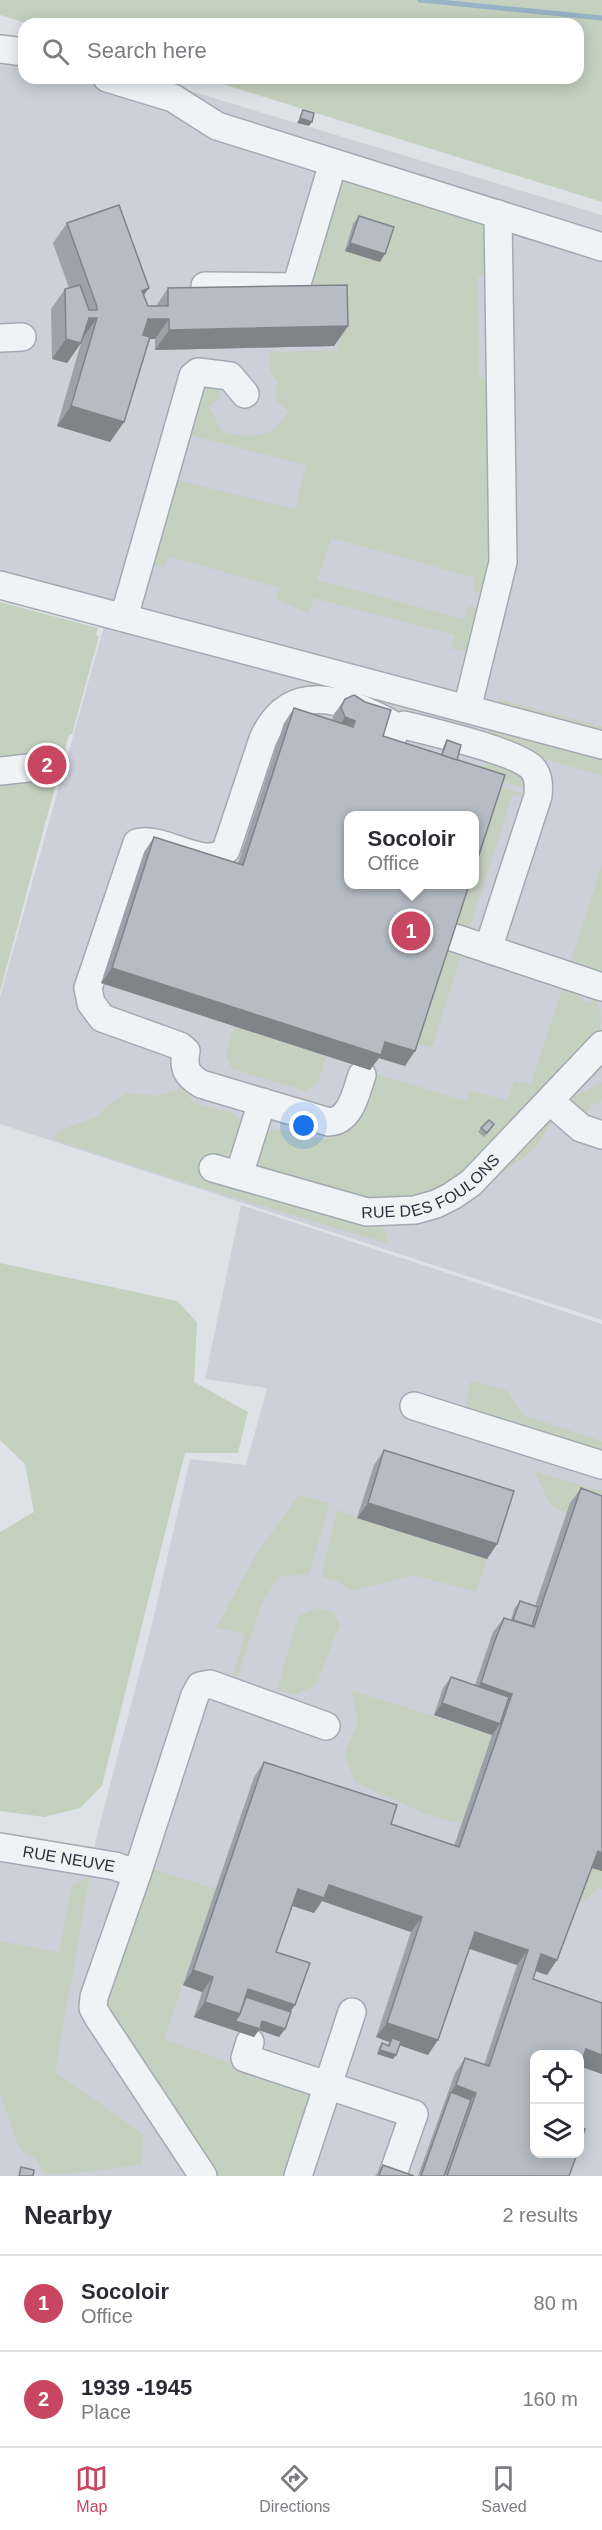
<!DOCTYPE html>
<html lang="en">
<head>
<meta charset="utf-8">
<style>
	:root { --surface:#fff; --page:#f2f2f3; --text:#2b2b33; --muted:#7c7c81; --line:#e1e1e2; --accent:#c94663 }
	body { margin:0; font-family:Arial,sans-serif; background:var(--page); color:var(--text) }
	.controls { position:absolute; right:18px; bottom:18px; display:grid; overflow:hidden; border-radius:12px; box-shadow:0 3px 15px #0003 }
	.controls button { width:54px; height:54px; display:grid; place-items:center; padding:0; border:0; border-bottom:2px solid var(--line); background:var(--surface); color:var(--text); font:30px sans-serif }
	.you { position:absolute; left:304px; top:1126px; width:21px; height:21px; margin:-15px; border:4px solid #fff; border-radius:50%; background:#1a73e8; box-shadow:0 0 0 9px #1a73e833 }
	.badge { display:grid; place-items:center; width:39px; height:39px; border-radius:50%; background:var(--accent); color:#fff; font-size:20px; font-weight:700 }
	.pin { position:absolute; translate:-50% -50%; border:3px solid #fff; box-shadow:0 2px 6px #0006 }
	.popup { position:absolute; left:344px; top:811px; width:135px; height:78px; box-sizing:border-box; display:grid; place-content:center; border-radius:12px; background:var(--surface); filter:drop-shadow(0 2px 4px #0005); font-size:20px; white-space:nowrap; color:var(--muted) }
	.popup b { font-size:22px; color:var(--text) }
	.popup::after { content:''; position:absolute; left:50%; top:100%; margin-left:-12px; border:12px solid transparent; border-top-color:var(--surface) }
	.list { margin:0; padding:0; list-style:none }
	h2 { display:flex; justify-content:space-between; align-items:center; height:78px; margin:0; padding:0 24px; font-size:26px }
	h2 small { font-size:20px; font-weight:400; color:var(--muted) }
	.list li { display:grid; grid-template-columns:39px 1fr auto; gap:18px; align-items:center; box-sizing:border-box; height:96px; padding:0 24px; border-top:2px solid var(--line) }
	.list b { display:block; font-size:22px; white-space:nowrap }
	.list p { margin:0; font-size:20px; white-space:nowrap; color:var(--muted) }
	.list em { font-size:20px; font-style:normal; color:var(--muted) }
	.icon { flex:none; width:33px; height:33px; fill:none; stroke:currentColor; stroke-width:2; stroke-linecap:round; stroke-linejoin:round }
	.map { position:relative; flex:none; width:602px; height:2176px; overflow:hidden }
	.search { position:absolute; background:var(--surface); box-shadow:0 3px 15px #0003; left:18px; right:18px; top:18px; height:66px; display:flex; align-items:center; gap:15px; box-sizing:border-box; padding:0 21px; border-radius:18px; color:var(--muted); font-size:22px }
	.sheet { height:270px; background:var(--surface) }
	nav { display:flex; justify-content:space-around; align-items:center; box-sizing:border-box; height:84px; border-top:2px solid var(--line); background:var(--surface); font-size:16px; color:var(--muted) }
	nav a { display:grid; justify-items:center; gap:3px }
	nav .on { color:var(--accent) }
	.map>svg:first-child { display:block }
	.built { fill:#ccd1d9; fill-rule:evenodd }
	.green { fill:#c5d1bf }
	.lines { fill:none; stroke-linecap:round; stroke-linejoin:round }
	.stream { stroke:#9ab2c6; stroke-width:5 }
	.minor-casing { stroke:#a4a9b1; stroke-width:30 }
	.minor { stroke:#f0f3f5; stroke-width:27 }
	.wall { fill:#9ca2a9 }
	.shaded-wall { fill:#7f8489 }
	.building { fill:#b5bcc4; stroke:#7f8489; stroke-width:1.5 }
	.labels { text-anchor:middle; stroke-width:5; stroke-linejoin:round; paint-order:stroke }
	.street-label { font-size:16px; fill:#28313d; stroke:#edf1f5 }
</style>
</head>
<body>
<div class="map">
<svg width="602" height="2176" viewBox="0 0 602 2176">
	<rect width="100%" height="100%" fill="#dee2e7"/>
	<g class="built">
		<path d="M0 34 24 41V78H147L602 215V1320L0 1124V997L111 601 0 571ZM348 816H474V884H348Z"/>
		<path d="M241 1205 602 1324V2176H0V1861L91 1876 96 1839 152 1624 190 1459 246 1465 267 1388 205 1379ZM534 2054H580V2154H534Z"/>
	</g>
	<g class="green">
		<polygon points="0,0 602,0 602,202 203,78 578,78 578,24 29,24 0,15"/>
		<path d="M344 177 479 220 485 229 486 271 478 278 479 376 491 381 492 557 487 593 472 592 475 578 332 538 317 580 464 619 468 605 478 609 471 647 466 651 451 649 454 635 313 598 309 613 276 600 279 588 168 556 164 567 152 565 169 478 295 509 306 465 189 435 200 384 217 385 222 396 209 407 222 431C249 439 273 440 288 411 276 403 273 397 278 383L270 372V352L338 350V301H306L307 276 339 179Z"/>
		<polygon points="0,602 98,628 96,635 99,636 72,734 69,735 0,992"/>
		<polygon points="499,699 602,727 602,741 495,712"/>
		<polygon points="394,707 490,733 492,725 602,754 602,776 406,718 391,719"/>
		<polygon points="497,761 524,775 528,789 474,772 481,766"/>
		<polygon points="496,786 527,795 525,797 513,794 468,934 450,926 464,885 474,884 474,852"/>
		<polygon points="602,863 602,977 569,967"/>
		<polygon points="445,943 463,949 432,1048 412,1042"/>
		<path d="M564 983 575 990 585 1003 595 999C602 1011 602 1023 598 1037L474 1170 436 1193 388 1204 265 1176C259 1165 255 1157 259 1145 269 1107 315 1153 344 1134 363 1122 368 1095 376 1074L466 1101 470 1090 507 1101 514 1081 531 1084Z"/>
		<polygon points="234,1026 327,1056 317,1084 306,1091 232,1069 226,1056"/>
		<polygon points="602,1082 602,1098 599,1105 592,1104 587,1115 580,1119 568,1105 575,1096"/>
		<path d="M182 1088C186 1092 190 1098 195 1102 213 1113 232 1103 244 1126L233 1151 222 1158 382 1223 389 1244 202 1188 51 1138 60 1130 96 1117 109 1104 126 1093 157 1096Z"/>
		<polygon points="553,1114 556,1116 536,1147 492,1182 490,1180"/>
		<polygon points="0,1263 177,1301 197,1322 194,1382 248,1412 238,1453 185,1453 102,1786 80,1808 44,1817 0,1811 0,1532 34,1512 25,1464 0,1440"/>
		<polygon points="471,1380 508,1391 523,1415 602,1441 602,1452 465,1408"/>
		<polygon points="534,1471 593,1489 602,1490 602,1514 567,1513 551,1506"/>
		<polygon points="299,1495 330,1503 309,1574 279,1577 262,1603 238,1676 233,1675 245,1634 216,1628 256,1554"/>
		<polygon points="337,1510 487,1559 476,1592 413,1575 351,1591 338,1582 321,1577"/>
		<polygon points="316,1608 334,1612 340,1624 316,1685 295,1695 277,1690 298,1616"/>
		<polygon points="351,1690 492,1735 461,1824 423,1813 355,1782 344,1755 358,1721"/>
		<polygon points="587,1866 602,1871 602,1889 598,1888 583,1903 575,1901"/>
		<polygon points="156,1870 217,1889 164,2039 306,2090 311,2100 290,2176 215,2176 105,2005 143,1874"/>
		<polygon points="90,1876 55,2072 143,2134 142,2164 107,2170 45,2175 37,2160 20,2150 0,2094 0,1941 59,1952 72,1885"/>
	</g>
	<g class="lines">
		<polyline class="stream" points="420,0 602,18"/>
		<defs>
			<g id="minor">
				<polyline points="0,49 24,52"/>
				<polyline points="107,78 173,98 217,126 602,247"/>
				<polyline points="205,286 296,287 333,163"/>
				<polyline points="0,338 22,337"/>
				<polyline points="0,585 602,745"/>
				<polyline points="124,617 193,376 198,372 230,376 245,394"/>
				<polyline points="467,709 503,562 498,214"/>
				<path d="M391 742 395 731 404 725C428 731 519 752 533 769 539 777 539 786 538 796L488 949"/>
				<polyline points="0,771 37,767"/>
				<polyline points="455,938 602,987"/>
				<path d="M362 1075C356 1092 351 1121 329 1122L201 1084C186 1075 183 1068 186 1051L180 1046 102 1018 91 1003 88 988 137 843C163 835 206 872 226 850L263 739C283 694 319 693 361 709 374 715 386 719 397 728"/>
				<polyline points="550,1101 581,1128 602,1135"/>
				<path id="s1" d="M213 1168 367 1212 415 1210 436 1204 452 1196 471 1183 602 1045"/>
				<polyline points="239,1175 262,1102"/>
				<polyline points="414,1406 602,1465"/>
				<path id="s2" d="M0 1847 115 1866 137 1874"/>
				<polyline points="250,2042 245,2058 414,2114 393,2174"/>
				<polyline points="203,2176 98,2017 93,2008 94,1997 137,1874 195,1695 200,1686 210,1684 326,1726"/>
				<polyline points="298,2176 352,2012"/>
			</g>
		</defs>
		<use href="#minor" class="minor-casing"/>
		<use href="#minor" class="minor"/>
	</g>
	<g class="wall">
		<polygon points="359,216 380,262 345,251 353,224"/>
		<polygon points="67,223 144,295 148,306 156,306 168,288 348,326 334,346 155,350 155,339 149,339 124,422 110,442 57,426 81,343 67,363 52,359 51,309 65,289 69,288 53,243"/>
		<polygon points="345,699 383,736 441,755 444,745 447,740 457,760 405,1066 379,1058 370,1070 101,983 144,852 154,837 238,863 284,723 294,708 332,720 334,714"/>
		<polygon points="481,1128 491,1129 484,1137 478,1132"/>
		<polygon points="384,1450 497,1544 487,1559 357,1518 374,1465"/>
		<polygon points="581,1488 602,1871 591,1868 557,1960 547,1975 535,1971 533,1979 602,2003 602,2074 580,2066 534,2055 569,2176 418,2176 455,2073 465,2058 484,2065 517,1965 469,1949 428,2055 399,2045 396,2055 393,2059 377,2054 379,2047 382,2043 388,2045 389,2042 376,2037 411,1932 322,1901 314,1913 292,1906 276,1952 291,2012 285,2029 279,2037 259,2030 254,2037 194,2017 202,1992 183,1985 254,1777 264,1762 391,1824 454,1846 492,1735 434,1715 443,1688 451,1677 475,1685 493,1632 504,1618 511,1620 514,1609 520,1601 535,1606 570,1503"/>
		<polygon points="383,2165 414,2176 375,2176"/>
	</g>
	<g class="shaded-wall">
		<polygon points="300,118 312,122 309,126 297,123"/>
		<polygon points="350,243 385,254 380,262 345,251"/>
		<polygon points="149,288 135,308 142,291"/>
		<polygon points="89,318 97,318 83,338"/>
		<polygon points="148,319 169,319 155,339 134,339"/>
		<polygon points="348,326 334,346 155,350 169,330"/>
		<polygon points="66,339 81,343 67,363 52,359"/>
		<polygon points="71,406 124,422 110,442 57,426"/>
		<polygon points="345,717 355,721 345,735 335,732"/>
		<polygon points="112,968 385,1042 415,1051 405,1066 379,1058 370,1070 101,983"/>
		<polygon points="368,1503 497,1544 487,1559 357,1518"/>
		<polygon points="481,1683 512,1694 501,1708 471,1698"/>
		<polygon points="442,1703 500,1724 492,1735 434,1715"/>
		<polygon points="598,1851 602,1853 602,1871 587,1866"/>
		<polygon points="329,1885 422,1917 411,1932 322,1901 314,1913 287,1904 298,1889"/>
		<polygon points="475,1932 528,1950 517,1965 465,1947"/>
		<polygon points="541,1954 557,1960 547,1975 530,1969"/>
		<polygon points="193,1970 213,1977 202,1992 183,1985"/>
		<polygon points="248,1989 295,2005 285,2020 240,2005"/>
		<polygon points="205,2002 240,2014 230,2029 194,2017"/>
		<polygon points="235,2021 262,2021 285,2029 279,2037 259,2030 254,2037 230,2029"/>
		<polygon points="387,2023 438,2040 428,2055 390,2042 392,2038 389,2042 376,2037"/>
		<polygon points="586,2049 602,2055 602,2074 579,2066"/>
		<polygon points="380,2050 396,2055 393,2059 377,2054"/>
		<polygon points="456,2085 476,2093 465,2108 451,2092"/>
	</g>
	<g class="building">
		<polygon points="303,110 314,113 312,122 300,118"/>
		<polygon points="119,205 149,288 142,291 148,306 168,306 168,288 347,285 348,326 169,330 169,319 148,319 143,335 150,337 124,422 71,406 97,318 89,318 81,343 66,339 65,289 80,285 89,310 97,310 97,307 67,223"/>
		<polygon points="359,216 394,227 385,254 350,243"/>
		<polygon points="354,695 365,702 391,710 383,736 505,775 474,870 474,816 348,816 348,885 469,885 415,1051 385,1042 381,1055 112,968 154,837 243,865 294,708 353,727 355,721 345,717 341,707 345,699"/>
		<polygon points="447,740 461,745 457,760 442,755"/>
		<polygon points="489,1120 494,1124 487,1133 481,1128"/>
		<polygon points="384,1450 514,1491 497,1544 368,1503"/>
		<polygon points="581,1488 602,1496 602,1853 598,1851 557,1960 541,1954 533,1979 602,2003 602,2055 586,2049 579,2068 579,2055 534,2055 534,2154 577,2154 569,2176 447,2176 476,2093 456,2085 465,2058 489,2066 528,1950 475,1932 438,2040 387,2023 422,1917 329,1885 324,1898 298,1889 276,1952 310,1963 295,2005 248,1989 240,2014 205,2002 213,1977 193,1970 264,1762 397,1805 391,1824 459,1847 512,1694 481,1683 494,1643 504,1618 534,1627"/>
		<polygon points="520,1601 538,1607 532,1626 513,1620"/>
		<polygon points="451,1677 509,1697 500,1724 442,1703"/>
		<polygon points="246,1997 291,2012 285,2029 262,2021 260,2029 235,2021 240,2014"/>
		<polygon points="392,2038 401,2041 396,2055 380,2050 382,2043 389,2046"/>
		<polygon points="451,2092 471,2100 444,2176 421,2176"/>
		<polygon points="579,2127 585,2129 579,2146"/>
		<polygon points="383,2165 414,2176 379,2176"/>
		<polygon points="21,2167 34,2170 33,2176 19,2176"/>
	</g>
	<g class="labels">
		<g class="street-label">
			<text dy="6" stroke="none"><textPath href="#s1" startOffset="231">RUE DES FOULONS</textPath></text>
			<text dy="6" stroke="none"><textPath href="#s2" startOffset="70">RUE NEUVE</textPath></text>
		</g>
	</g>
</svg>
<div class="controls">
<button><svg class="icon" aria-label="locate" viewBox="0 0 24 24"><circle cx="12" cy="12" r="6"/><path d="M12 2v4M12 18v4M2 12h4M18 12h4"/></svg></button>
<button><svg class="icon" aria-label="layers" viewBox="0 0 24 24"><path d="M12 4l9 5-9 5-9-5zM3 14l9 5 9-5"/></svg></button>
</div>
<div class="you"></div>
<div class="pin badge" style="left:411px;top:931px">1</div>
<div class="popup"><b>Socoloir</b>Office</div>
<div class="pin badge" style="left:47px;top:765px">2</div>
<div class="search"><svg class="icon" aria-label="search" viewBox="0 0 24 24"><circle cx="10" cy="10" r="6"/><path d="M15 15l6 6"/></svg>Search here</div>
</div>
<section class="sheet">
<h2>Nearby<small>2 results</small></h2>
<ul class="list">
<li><span class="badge">1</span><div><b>Socoloir</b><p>Office</p></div><em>80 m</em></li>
<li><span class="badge">2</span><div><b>1939 -1945</b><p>Place</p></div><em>160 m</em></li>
</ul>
</section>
<nav>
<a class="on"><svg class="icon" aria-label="map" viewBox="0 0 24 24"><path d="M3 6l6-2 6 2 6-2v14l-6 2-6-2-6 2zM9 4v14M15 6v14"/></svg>Map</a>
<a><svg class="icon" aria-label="directions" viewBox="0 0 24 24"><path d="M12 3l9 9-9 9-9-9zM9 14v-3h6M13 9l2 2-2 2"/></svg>Directions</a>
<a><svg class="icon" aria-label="saved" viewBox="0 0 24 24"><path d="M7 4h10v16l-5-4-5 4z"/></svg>Saved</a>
</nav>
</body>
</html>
